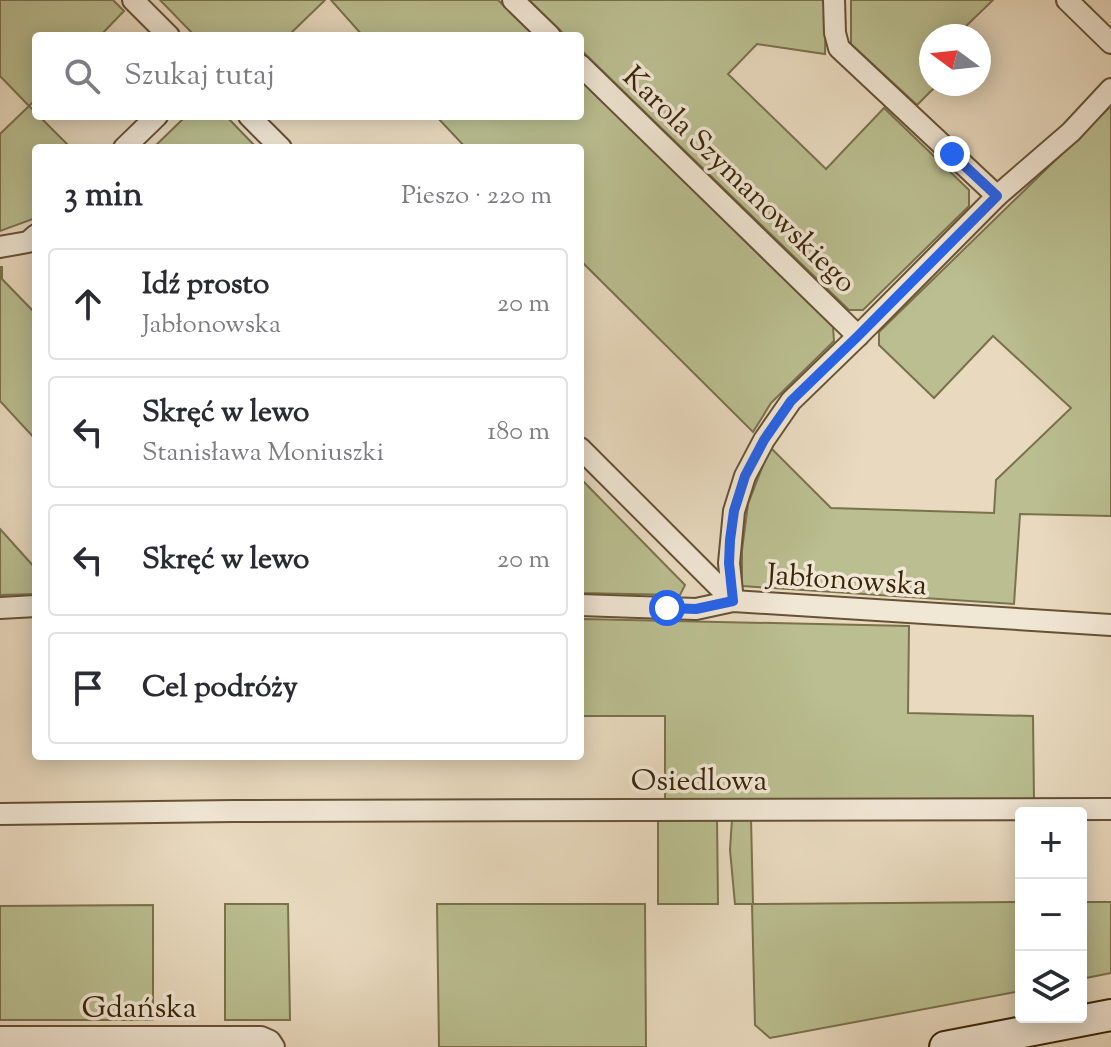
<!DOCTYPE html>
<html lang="pl">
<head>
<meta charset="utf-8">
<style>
	:root { --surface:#fff; --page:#f7f7f7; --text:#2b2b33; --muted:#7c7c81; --line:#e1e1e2 }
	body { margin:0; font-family:"Sorts Mill Goudy",serif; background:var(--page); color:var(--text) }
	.controls { position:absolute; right:24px; bottom:24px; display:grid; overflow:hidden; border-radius:8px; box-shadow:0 4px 20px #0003 }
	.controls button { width:72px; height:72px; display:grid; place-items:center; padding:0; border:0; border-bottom:2px solid var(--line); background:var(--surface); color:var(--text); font:40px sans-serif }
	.compass { position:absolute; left:919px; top:24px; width:72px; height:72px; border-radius:50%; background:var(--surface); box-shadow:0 4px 20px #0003; rotate:285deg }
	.stop { position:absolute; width:24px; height:24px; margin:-18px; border:6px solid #2563eb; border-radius:50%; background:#fff }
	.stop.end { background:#2563eb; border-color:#fff; box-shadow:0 2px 8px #0008 }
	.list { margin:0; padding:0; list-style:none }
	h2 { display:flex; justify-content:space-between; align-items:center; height:104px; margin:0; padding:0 32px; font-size:34px }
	h2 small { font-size:26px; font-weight:400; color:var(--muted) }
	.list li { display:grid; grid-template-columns:52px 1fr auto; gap:24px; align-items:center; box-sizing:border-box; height:112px; margin:0 16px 16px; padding:0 16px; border:2px solid var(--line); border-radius:8px }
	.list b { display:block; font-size:30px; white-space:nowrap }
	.list p { margin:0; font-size:26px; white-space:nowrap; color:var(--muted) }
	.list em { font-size:26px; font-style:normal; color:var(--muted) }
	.icon { flex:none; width:44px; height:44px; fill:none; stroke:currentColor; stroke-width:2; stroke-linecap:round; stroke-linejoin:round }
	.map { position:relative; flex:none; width:1111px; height:1047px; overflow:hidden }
	.search { position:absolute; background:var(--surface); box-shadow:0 4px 20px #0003; left:32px; top:32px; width:552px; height:88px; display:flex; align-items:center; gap:20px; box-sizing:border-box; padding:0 28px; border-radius:8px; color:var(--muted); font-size:30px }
	.panel { position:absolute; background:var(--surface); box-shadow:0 4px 20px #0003; left:32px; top:144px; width:552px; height:616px; border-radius:8px }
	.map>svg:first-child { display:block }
	.green { fill:#babe90; stroke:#7a724c; stroke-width:2 }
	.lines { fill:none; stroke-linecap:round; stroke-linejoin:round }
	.street-casing { stroke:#665236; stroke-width:24 }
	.secondary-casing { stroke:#3a2508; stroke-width:34 }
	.street { stroke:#f1e7d5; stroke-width:20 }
	.secondary { stroke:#f1e7d5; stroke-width:30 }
	.route { stroke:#2563eb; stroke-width:10 }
	.labels { text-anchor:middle; stroke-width:7; stroke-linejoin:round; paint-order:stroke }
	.street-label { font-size:30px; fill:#3a2508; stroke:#f1e7d5 }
</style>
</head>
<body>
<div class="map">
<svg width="1111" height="1047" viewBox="0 0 1111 1047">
	<rect width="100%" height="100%" fill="#e9dabf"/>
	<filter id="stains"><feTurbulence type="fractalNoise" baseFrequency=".0025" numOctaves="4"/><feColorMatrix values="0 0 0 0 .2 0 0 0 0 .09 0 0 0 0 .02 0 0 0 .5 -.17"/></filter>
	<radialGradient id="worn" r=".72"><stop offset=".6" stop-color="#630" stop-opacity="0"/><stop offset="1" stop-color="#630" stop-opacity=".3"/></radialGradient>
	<g class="green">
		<polygon points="0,0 113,0 124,11 100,36 36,36 36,99 29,106 36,113 36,116 39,116 71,148 36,148 36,216 33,219 0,231 0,134 29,106 0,76"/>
		<polygon points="160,0 325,0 288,36 195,36"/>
		<polygon points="331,0 498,0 535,36 363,36"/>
		<polygon points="529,0 826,0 825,54 757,44 728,74 826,169 884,108 969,190 969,206 863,310 849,310 580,49 580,36 566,36"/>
		<polygon points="851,0 993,0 963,29 970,36 931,36 931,84 938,84 917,105 851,44"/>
		<polygon points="580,80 833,327 834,341 771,403 753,432 580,260 580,148 466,148 436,116 580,116"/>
		<polygon points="1111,106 1111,516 1020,514 1014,604 742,586 742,550 748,504 770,447 831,508 994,513 996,480 1071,408 993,336 934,398 879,345 879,332"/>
		<polygon points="186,116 226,116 257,148 153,148"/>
		<polygon points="0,267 2,267 2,279 36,314 36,440 0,401"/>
		<polygon points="580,478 685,585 680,595 580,593"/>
		<polygon points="0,529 36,569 36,594 0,595"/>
		<polygon points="583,619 909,626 908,713 1033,716 1034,801 665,803 665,716 580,716"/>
		<polygon points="751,818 753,904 1021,902 1021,991 770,1038 755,1025 752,904 735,904 730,850 732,819"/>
		<polygon points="717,819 718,904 658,904 658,821"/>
		<polygon points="1081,902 1111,902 1111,973 1081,979"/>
		<polygon points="225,904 288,904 290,1020 225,1020"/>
		<polygon points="437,904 645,904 646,1047 439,1047"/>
		<polygon points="153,905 153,1020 0,1020 0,906"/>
	</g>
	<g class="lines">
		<defs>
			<g id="street">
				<polyline points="133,0 169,36"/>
				<polyline points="513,0 550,36"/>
				<polyline points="834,0 835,33 839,48 997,196"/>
				<polyline points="1067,0 1111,43"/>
				<polyline points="580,65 858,336"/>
				<polyline points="249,116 281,148"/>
				<polyline points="124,148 157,116"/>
				<polyline points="0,247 28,242 36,235"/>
				<polyline points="580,448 733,601"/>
				<polyline points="733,601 729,563 734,511 745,476 764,440 791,401 858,336 997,196 1071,132 1111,89"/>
				<polyline points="580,605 696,609 733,601 1111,625"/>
				<polyline points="0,608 36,606"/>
				<polyline points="0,814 233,811 1111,809"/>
				<polyline points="0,1037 261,1037 270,1041 274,1047"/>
			</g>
			<polyline id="secondary" points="945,1047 1111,1015"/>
		</defs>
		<use href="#street" class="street-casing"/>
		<use href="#secondary" class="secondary-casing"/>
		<use href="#street" class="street"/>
		<use href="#secondary" class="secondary"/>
	</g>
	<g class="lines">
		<polyline class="route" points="667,608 696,609 733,601 729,563 730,540 734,511 745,476 764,440 791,401 858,336 997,196 952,154"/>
	</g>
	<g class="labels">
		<g class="street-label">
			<text transform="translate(740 179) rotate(44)" y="10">Karola Szymanowskiego</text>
			<text transform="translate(847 579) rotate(4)" y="10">Jabłonowska</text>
			<text x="699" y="790">Osiedlowa</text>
			<text x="139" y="1017">Gdańska</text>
		</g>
	</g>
	<rect width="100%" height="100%" filter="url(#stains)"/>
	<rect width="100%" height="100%" fill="url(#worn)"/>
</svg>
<div class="controls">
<button>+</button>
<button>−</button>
<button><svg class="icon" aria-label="layers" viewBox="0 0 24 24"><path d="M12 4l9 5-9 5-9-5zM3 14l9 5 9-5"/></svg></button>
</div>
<svg class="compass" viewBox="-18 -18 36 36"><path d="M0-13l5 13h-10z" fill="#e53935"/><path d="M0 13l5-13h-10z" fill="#7c7c81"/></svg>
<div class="stop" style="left:667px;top:608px"></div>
<div class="stop end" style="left:952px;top:154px"></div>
<div class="search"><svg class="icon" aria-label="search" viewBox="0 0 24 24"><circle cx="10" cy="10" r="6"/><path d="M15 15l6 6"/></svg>Szukaj tutaj</div>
<section class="panel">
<h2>3 min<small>Pieszo · 220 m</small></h2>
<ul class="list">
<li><svg class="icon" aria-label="ahead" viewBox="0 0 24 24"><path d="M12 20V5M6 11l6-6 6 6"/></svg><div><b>Idź prosto</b><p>Jabłonowska</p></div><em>20 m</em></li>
<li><svg class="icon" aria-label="left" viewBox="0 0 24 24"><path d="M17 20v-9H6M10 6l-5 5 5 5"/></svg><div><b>Skręć w lewo</b><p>Stanisława Moniuszki</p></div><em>180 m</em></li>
<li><svg class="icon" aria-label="left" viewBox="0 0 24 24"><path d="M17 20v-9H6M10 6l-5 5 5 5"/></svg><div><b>Skręć w lewo</b></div><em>20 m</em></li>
<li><svg class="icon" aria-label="arrive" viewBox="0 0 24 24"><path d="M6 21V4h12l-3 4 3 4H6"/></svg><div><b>Cel podróży</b></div></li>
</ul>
</section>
</div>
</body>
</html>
